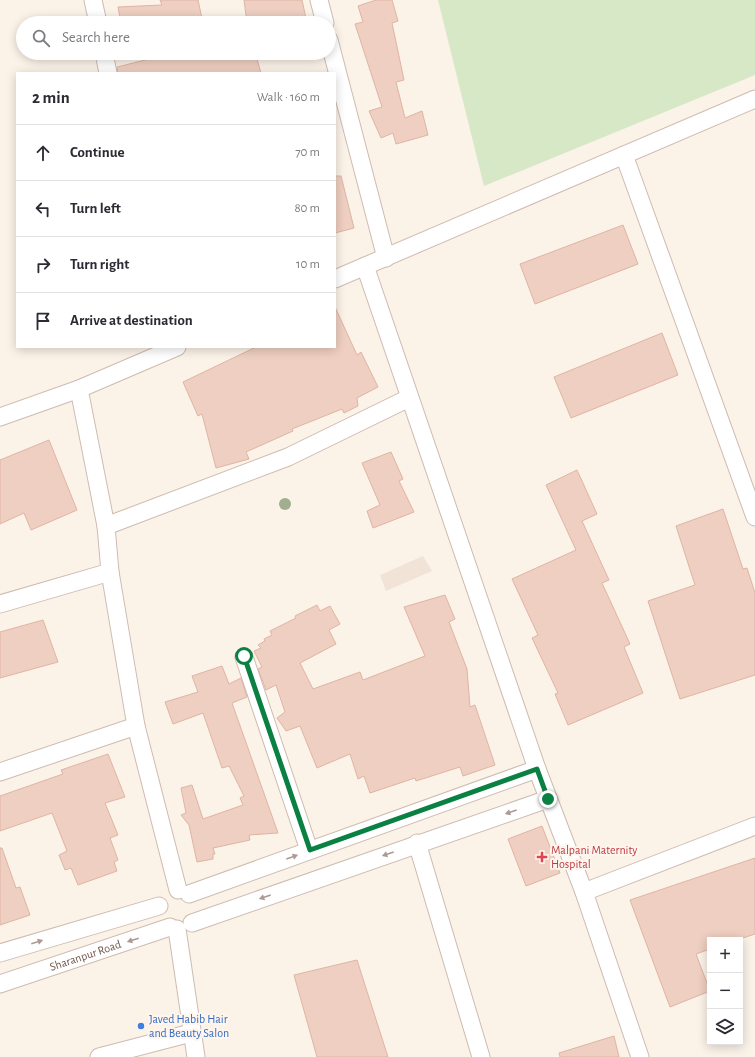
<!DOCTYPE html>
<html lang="en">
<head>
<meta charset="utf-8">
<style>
	:root { --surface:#fff; --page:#f7f7f7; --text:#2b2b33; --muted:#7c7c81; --line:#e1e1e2 }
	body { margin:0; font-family:"Alegreya Sans",sans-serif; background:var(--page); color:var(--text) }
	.controls { position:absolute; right:12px; bottom:12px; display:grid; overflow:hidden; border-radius:0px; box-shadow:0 2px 10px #0003 }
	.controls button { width:36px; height:36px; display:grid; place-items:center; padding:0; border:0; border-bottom:1px solid var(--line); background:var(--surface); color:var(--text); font:20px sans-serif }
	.stop { position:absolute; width:12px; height:12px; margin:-9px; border:3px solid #0b8043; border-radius:50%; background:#fff }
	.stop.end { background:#0b8043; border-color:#fff; box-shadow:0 1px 4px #0008 }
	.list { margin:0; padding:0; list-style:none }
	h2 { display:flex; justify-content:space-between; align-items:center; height:52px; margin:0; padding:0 16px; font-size:17px }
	h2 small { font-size:13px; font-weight:400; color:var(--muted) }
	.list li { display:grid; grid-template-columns:26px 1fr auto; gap:12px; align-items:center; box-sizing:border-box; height:56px; padding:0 16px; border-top:1px solid var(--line) }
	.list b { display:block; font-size:15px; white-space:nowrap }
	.list em { font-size:13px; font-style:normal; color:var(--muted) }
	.icon { flex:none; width:22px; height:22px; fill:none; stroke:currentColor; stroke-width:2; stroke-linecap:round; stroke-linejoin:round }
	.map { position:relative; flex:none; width:755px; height:1057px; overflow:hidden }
	.search { position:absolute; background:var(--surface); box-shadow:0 2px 10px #0003; left:16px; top:16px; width:320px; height:44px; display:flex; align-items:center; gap:10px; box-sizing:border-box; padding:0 14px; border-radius:22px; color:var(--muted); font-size:15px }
	.panel { position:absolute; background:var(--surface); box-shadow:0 2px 10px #0003; left:16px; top:72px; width:320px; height:276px; border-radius:0px }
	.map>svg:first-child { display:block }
	.residential { fill:#f2e3d7 }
	.green { fill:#d7e8c7 }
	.building { fill:#eecfc1; stroke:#e0b4a3 }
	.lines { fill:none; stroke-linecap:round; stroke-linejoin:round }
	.minor-casing { stroke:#cebbb1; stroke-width:19 }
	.minor { stroke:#fff; stroke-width:17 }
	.tree { fill:#a2af8f }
	.oneway { fill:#ab9a94 }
	.route { stroke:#0b8043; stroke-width:5 }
	.health-dot { fill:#e0444e; stroke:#fef6ee; stroke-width:1.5 }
	.shop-dot { fill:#3f7fe0; stroke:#fef6ee; stroke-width:1.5 }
	.labels { text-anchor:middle; stroke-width:4; stroke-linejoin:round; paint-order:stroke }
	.health-label { font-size:12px; fill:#be3a42; stroke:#fef6ee; text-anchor:start }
	.street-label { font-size:12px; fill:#73574d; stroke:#fef6ee }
	.shop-label { font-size:12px; fill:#366cbe; stroke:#fef6ee; text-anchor:start }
</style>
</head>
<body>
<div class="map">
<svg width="755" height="1057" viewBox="0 0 755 1057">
	<rect width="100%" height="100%" fill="#fbf2e8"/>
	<polygon class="residential" points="423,556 432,571 386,591 380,575"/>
	<polygon class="green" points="438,0 755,0 755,75 484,186"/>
	<g class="building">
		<polygon points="160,0 198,0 203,23 121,23 118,7 162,5"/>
		<polygon points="244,0 302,0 307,23 247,23"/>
		<polygon points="376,0 392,0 398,21 392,23 404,80 396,82 405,118 422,111 428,135 396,144 393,133 381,138 369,111 382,107 355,24 363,22 358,6"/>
		<polygon points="173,53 282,53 257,59 261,73 118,73 117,67"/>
		<polygon points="335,176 341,176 354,228 335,233"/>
		<polygon points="623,225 638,264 535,304 520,264"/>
		<polygon points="335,307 357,355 361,352 378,387 357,398 358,406 344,413 342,409 292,429 293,431 246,452 249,459 216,468 202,414 198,416 183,382 256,347 335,347"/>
		<polygon points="662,333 678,375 571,418 554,377"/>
		<polygon points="49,440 77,510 31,530 24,513 0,524 0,460"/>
		<polygon points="391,452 403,479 399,481 414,512 373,528 367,511 380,505 362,463"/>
		<polygon points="577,470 597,514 582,521 609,580 602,583 630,644 624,647 643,693 568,725 555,694 558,693 532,638 538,635 512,579 576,550 546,485"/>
		<polygon points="723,509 743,569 747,568 755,593 755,675 680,699 648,601 695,585 676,526"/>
		<polygon points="445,595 455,619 449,622 467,669 470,707 475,705 495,765 463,776 460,767 416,781 415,778 370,793 364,776 358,779 350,754 317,768 300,726 286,731 277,718 285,712 276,685 266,690 258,669 262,667 254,651 261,648 258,645 265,641 264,639 272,635 270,631 296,618 295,616 317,605 320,611 330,606 340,624 329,630 336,644 300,663 313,689 360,672 363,680 425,656 404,607"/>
		<polygon points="43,620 58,662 0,678 0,632"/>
		<polygon points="222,666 229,684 241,678 247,697 232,703 278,833 249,835 250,840 213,848 215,854 213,854 213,859 197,862 189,825 181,815 186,813 181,788 192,785 203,819 243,805 240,798 244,796 229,766 222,768 203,713 173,724 165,702 198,692 192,676"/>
		<polygon points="108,754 125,797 105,803 118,835 110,838 118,860 114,862 117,871 78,885 71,868 65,870 59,855 67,851 52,813 0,831 0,796 63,774 61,770"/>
		<polygon points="542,826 560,873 526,886 508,839"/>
		<polygon points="0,848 2,848 16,888 20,887 30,915 0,925"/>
		<polygon points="755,858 755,934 737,940 710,940 710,949 696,954 710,991 670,1007 630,900"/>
		<polygon points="357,960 388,1057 317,1057 294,975"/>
		<polygon points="614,1036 619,1057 560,1057 559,1053"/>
	</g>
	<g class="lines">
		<defs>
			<g id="minor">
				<polyline points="93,0 98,23"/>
				<polyline points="319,0 325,23"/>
				<polyline points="329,40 386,258"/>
				<polyline points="104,53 108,73"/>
				<polyline points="624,155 755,517"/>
				<polyline points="365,266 537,769 584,892 640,1057"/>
				<polyline points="335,279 755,99"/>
				<polyline points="79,389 177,347"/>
				<polyline points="0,417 79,389 106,526 110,572 136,726 178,890"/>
				<polyline points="106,526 288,457 409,398"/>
				<polyline points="0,604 110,572"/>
				<polyline points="244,657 309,850"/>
				<polyline points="0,772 136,726"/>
				<polyline points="417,843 481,1057"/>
				<polyline points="584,892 755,826"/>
				<polyline points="189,894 537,769"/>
				<polyline points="192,923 548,799"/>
				<polyline points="177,929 196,1057"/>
				<polyline points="0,953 159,906"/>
				<path id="s1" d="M0 984 170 927"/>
				<polyline points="99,1057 191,1033"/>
			</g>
		</defs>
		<use href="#minor" class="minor-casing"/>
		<use href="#minor" class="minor"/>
	</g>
	<circle class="tree" cx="285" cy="504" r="6"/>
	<defs><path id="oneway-solid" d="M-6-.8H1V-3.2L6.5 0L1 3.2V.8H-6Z"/></defs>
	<g class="oneway">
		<use href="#oneway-solid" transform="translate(511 812) rotate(161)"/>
		<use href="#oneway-solid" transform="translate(388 854) rotate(161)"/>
		<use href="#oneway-solid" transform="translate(292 857) rotate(-20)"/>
		<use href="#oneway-solid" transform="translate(265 897) rotate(161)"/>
		<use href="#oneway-solid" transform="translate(133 940) rotate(162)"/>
		<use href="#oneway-solid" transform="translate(37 942) rotate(-17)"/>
	</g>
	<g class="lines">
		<polyline class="route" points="244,656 310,850 537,769 548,799"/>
	</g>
	<path class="health-dot" d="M540 851h4v4h4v4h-4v4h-4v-4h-4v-4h4z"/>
	<circle class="shop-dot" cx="141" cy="1026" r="4"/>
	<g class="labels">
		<g class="health-label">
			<text x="551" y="854">Malpani Maternity<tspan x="551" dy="14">Hospital</tspan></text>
		</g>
		<g class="street-label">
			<text dy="4" stroke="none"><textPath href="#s1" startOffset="90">Sharanpur Road</textPath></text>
		</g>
		<g class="shop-label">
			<text x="149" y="1023">Javed Habib Hair<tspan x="149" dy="14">and Beauty Salon</tspan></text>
		</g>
	</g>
</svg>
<div class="controls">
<button>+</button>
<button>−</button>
<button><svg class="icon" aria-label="layers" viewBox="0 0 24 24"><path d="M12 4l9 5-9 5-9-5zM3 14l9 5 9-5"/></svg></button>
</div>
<div class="stop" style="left:244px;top:656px"></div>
<div class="stop end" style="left:548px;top:799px"></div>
<div class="search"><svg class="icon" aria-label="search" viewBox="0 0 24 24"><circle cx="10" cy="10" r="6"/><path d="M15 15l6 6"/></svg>Search here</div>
<section class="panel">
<h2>2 min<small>Walk · 160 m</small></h2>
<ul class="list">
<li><svg class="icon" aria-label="ahead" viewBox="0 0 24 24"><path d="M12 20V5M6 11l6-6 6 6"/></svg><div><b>Continue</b></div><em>70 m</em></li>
<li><svg class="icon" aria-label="left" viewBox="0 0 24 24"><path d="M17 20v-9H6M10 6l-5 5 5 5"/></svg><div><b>Turn left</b></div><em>80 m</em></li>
<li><svg class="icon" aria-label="right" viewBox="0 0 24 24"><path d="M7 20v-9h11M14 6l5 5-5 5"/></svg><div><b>Turn right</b></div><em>10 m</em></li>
<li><svg class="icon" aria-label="arrive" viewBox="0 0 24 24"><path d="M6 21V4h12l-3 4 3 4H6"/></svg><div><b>Arrive at destination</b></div></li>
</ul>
</section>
</div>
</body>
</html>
